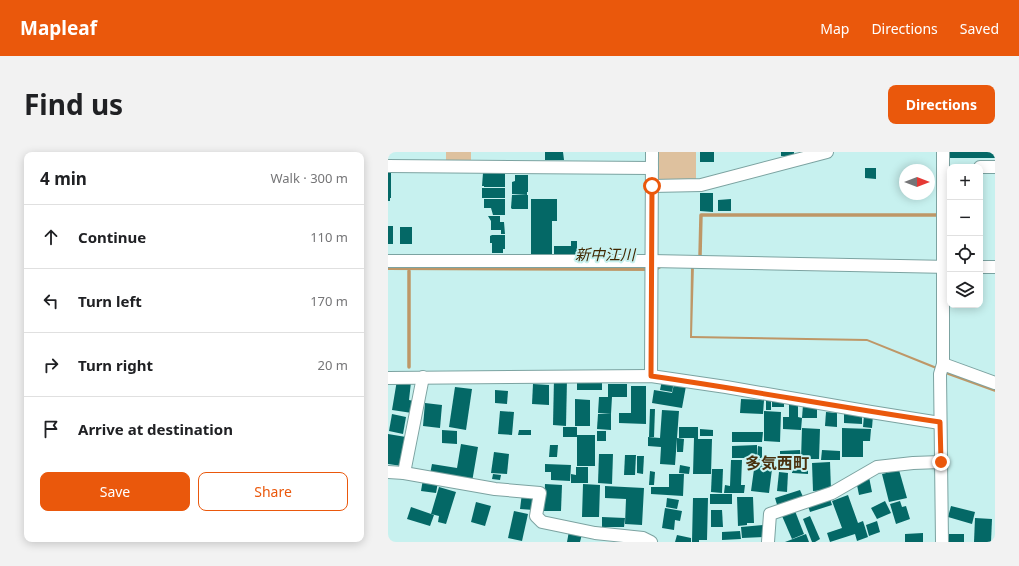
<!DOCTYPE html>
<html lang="en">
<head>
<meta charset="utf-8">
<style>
	:root { --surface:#fff; --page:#f2f2f2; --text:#202124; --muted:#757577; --line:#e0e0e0; --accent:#ea580c }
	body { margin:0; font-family:"Noto Sans","Noto Sans JP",sans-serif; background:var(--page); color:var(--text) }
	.controls { position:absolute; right:12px; top:12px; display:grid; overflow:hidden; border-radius:8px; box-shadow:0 2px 10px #0003 }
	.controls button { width:36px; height:36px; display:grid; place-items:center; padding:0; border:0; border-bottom:1px solid var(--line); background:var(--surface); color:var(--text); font:20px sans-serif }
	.compass { position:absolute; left:511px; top:12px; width:36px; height:36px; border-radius:50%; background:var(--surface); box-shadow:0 2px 10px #0003; rotate:90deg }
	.stop { position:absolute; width:12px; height:12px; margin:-9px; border:3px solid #ea580c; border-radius:50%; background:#fff }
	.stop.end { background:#ea580c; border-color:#fff; box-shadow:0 1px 4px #0008 }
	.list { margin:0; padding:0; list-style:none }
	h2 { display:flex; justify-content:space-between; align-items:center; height:52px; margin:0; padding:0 16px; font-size:17px }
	h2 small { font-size:13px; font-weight:400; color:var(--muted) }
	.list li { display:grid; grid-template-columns:26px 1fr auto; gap:12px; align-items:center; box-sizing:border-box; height:64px; padding:0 16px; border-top:1px solid var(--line) }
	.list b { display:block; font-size:15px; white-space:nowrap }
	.list em { font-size:13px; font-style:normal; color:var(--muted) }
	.actions { display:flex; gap:8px; padding:12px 16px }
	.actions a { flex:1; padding:9px 0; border:1px solid var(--accent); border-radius:8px; text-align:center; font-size:14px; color:var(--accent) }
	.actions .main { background:var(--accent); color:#fff }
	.icon { flex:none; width:22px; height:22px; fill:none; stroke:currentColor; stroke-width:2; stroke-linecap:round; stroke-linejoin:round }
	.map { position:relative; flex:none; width:607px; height:390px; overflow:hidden; border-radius:8px }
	header { display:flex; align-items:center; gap:24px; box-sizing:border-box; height:56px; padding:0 20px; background:var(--accent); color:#fff }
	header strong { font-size:19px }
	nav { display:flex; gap:22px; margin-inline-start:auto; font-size:14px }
	.intro { display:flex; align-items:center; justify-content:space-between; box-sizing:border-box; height:96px; padding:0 24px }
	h1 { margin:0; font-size:28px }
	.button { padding:10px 18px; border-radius:8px; background:var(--accent); color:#fff; font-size:14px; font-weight:700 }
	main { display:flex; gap:24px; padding:0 24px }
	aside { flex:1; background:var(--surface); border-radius:8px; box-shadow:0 2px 10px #0003 }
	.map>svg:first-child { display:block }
	.green { fill:#dec19e }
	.water { fill:#be9767 }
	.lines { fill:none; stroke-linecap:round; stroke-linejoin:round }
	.stream { stroke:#be9767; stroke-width:3.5 }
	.building { fill:#046866 }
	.street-casing { stroke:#7ca3a1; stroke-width:14 }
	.street { stroke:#fff; stroke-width:12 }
	.route { stroke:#ea580c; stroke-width:5 }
	.labels { text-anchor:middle; stroke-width:4; stroke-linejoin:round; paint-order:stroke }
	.water-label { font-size:15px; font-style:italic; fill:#412700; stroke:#c7f1ef }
	.quarter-label { font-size:16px; font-weight:bold; fill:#49310e; stroke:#c7f1ef }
</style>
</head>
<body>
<header>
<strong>Mapleaf</strong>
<nav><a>Map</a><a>Directions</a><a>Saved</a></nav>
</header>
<div class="intro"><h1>Find us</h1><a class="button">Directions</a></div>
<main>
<aside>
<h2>4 min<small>Walk · 300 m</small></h2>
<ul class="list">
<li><svg class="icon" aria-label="ahead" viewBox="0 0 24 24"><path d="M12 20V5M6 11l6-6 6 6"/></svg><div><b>Continue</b></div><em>110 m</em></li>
<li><svg class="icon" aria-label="left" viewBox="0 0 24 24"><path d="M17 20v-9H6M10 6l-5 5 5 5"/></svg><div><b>Turn left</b></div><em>170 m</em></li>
<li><svg class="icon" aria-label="right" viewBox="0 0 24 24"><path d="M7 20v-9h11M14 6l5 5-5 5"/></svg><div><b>Turn right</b></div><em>20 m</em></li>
<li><svg class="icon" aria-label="arrive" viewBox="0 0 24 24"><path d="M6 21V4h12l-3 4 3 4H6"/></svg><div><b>Arrive at destination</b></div></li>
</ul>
<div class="actions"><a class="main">Save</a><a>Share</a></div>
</aside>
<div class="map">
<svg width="607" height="390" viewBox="0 0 607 390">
	<rect width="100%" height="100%" fill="#c7f1ef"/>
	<g class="green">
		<rect x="58" y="0" width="25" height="9"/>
		<polygon points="271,0 308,0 308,29 273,29 270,26"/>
	</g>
	<polygon class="water" points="0,113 306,113 304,184 479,187 549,215 548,217 479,189 302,186 303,116 273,116 268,119 0,118"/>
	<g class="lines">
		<g class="stream">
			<polyline points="312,104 313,63 548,63"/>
			<polyline points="21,119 21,215"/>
			<polyline points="560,221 607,238"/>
		</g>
	</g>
	<g class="building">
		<polygon points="157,0 175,0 176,8 157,8"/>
		<rect x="312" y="0" width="14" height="10"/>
		<polygon points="393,0 406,0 406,5 393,4"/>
		<rect x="560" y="0" width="47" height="6"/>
		<polygon points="477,16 488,16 488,27 477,26"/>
		<polygon points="0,21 3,21 3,46 2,46 2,49 0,49"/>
		<polygon points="95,21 117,21 117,35 96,35 96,34 94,34"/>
		<polygon points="127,23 140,23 140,40 139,40 139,43 124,42 124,30 127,29"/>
		<rect x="94" y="36" width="23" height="10"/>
		<polygon points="312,41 325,41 325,60 312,59"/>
		<polygon points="124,43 140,43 140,57 124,57 123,56"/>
		<polygon points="96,47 117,47 117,63 105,63 103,56 96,56"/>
		<polygon points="143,47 169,47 169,69 164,69 164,105 143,105"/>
		<polygon points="343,47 343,59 330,59 330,48"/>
		<polygon points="100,64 112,64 112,70 116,70 117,82 113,82 113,78 103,78 103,69"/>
		<rect x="0" y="74" width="5" height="18"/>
		<rect x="12" y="75" width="12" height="17"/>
		<polygon points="104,83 117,83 117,97 115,97 115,101 104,101 104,91 102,91 102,84"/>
		<polygon points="183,89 189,89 189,104 166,104 166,94 183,94"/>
		<polygon points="166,226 179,227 178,274 165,273"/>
		<rect x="189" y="227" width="25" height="11"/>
		<polygon points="9,228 23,230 21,248 26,249 24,261 4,258"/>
		<polygon points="274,228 286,230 284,240 272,238"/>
		<polygon points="145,232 161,233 161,253 144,252"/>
		<polygon points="220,232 239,232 239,245 224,245 223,262 210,261 211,245 220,245"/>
		<polygon points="286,232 298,234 294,256 264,251 266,238 284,241"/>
		<polygon points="243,234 258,234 258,272 231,271 231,261 243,261"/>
		<polygon points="67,235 84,237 78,278 61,275"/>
		<polygon points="107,238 120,239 119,252 107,251"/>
		<rect x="378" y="246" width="5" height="12"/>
		<polygon points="187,247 202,248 202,274 187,274"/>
		<polygon points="353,247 376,248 375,262 352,261"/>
		<rect x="384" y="247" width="12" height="8"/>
		<polygon points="401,250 410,250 410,265 414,266 413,278 395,277 395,265 401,265"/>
		<polygon points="37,251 54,253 52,276 35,274"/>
		<polygon points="415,253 429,254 429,266 414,266"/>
		<polygon points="262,257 267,257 266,285 261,285"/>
		<polygon points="274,258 291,259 287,313 272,312 273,295 260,294 260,285 272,286"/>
		<polygon points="112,259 126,260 124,283 110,282"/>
		<polygon points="376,259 393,260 392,290 376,289"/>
		<polygon points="438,260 449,261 449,275 437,274"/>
		<polygon points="4,262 18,265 15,282 1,279"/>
		<polygon points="210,262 223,262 223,278 209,277"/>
		<polygon points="456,262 474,262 474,272 456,271"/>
		<polygon points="476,263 485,263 484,276 475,275"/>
		<polygon points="175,275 189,275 189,283 207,283 207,314 189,314 189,285 175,285"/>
		<polygon points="291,275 310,275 310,287 324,287 323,322 305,322 306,286 291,286"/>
		<polygon points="414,276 432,277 431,307 413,307"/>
		<polygon points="454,276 483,277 482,289 475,289 475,305 454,305"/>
		<polygon points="312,277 325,278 325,284 312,284"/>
		<polygon points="54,278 69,279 69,292 54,291"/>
		<polygon points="131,278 143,278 143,283 130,283"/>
		<rect x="209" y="279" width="9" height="10"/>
		<polygon points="344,280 375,280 374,290 344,290"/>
		<polygon points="0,282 18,285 14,314 0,312"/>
		<polygon points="289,286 296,287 295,300 289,300"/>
		<polygon points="73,292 90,295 84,330 42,322 44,312 69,316"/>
		<polygon points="162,293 170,293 169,305 161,305"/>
		<polygon points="369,293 369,306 344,306 344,294"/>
		<polygon points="370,294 374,295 374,306 369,306"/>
		<polygon points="412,298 413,308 392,308 392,299"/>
		<polygon points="434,298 452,299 452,308 433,308"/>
		<polygon points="106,300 121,302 119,322 103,321"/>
		<polygon points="211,302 225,302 224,332 210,331"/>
		<polygon points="237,303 248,303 247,323 236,323"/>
		<polygon points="249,304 256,304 255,322 249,321"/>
		<polygon points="369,307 385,309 381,341 363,339 367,310 369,310"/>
		<polygon points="343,308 354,308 353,333 357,333 356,341 336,341 337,333 342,334"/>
		<polygon points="393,309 420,310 420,322 404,321 404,318 393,317"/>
		<polygon points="442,310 443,338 425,339 424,311"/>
		<polygon points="157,312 183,313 182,329 163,328 163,320 157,320"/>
		<polygon points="292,313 302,315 301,322 291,321"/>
		<polygon points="188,315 200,315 200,331 183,331 183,322 188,323"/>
		<polygon points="324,317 335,317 334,341 323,340"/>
		<polygon points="511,318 519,346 501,350 494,322"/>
		<polygon points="262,319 267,320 266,333 261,333"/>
		<polygon points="391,320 400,321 399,340 389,339"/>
		<polygon points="105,322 113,323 112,328 104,327"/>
		<polygon points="281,322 296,322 295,344 263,342 263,335 281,335"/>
		<polygon points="481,325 484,340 471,343 468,328"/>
		<polygon points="35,327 50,330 48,341 33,339"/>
		<polygon points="157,332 174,333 173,359 156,359"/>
		<polygon points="195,332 212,333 211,365 194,365"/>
		<polygon points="217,334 256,336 254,373 237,372 238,347 217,346"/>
		<polygon points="51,335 68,340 58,372 50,370 51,364 43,362"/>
		<polygon points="412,338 416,347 390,356 387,346"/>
		<polygon points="134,341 148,342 146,358 132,357"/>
		<rect x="322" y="342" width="22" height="10"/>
		<polygon points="460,343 470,371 475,369 480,385 469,389 467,382 442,390 439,381 454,376 444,349"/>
		<polygon points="441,344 444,353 422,360 419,351"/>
		<polygon points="349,345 365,345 366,371 359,371 359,373 350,374"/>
		<polygon points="279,346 291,348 289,357 278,355"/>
		<polygon points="305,346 320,346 319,388 311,388 311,390 304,390"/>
		<polygon points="497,349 503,361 489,367 483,356"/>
		<polygon points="512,349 514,355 518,354 522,367 508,372 502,352"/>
		<polygon points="88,350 103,354 97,374 83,370"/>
		<polygon points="563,354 587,360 584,372 560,365"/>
		<polygon points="23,355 46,363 42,374 19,367"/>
		<polygon points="277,356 294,359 292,369 287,368 286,378 274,376"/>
		<polygon points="323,358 334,358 335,375 323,375"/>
		<polygon points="126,359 140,362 134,389 120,386"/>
		<polygon points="407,359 416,382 404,387 394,364"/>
		<polygon points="422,364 432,387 427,390 424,390 415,367"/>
		<polygon points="214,365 237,366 236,375 214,375"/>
		<polygon points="587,366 604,367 603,390 586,390"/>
		<polygon points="489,369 492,380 481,384 478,373"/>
		<polygon points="375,373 376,385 354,386 353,375"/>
		<polygon points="181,379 194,382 192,390 179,390"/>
		<polygon points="352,379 353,387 334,388 334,380"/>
		<polygon points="535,381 535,390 517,390 517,382"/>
		<polygon points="418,382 421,390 397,390"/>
		<rect x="561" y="382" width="15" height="8"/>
		<polygon points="289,383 303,386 303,390 287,390"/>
	</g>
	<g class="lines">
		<defs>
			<g id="street">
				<polyline points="0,14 264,16"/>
				<polyline points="592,15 607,15"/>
				<polyline points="264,34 313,33 439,0"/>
				<polyline points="0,109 263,109 562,115"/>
				<polyline points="592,115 607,115"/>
				<polyline points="555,212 607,231"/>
				<polyline points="263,224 264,0"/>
				<polyline points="0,226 263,224 338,235 483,260 552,271"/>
				<polyline points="0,320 16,321 107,337 152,341 148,364 154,370 207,381 255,386 263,390"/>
				<polyline points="16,321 35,225"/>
				<polyline points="380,390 382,362 444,341 489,315 525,311 553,310"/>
				<polyline points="554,390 552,222 555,212 555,0"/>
			</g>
		</defs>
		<use href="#street" class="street-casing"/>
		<use href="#street" class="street"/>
	</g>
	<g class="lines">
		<path class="route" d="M264 34 263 224C360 238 456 256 552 270L553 310"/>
	</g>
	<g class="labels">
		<g class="water-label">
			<text x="217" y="108">新中江川</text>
		</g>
		<g class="quarter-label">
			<text x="389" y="317">多気西町</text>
		</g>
	</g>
</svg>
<div class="controls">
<button>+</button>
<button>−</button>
<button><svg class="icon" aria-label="locate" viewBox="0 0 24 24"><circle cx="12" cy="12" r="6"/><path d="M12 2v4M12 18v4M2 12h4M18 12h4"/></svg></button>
<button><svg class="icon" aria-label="layers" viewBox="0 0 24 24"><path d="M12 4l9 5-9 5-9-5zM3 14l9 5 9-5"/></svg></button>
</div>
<svg class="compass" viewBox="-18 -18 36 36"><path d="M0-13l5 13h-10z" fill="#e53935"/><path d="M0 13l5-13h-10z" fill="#757577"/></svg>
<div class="stop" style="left:264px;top:34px"></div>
<div class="stop end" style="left:553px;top:310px"></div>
</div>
</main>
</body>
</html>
